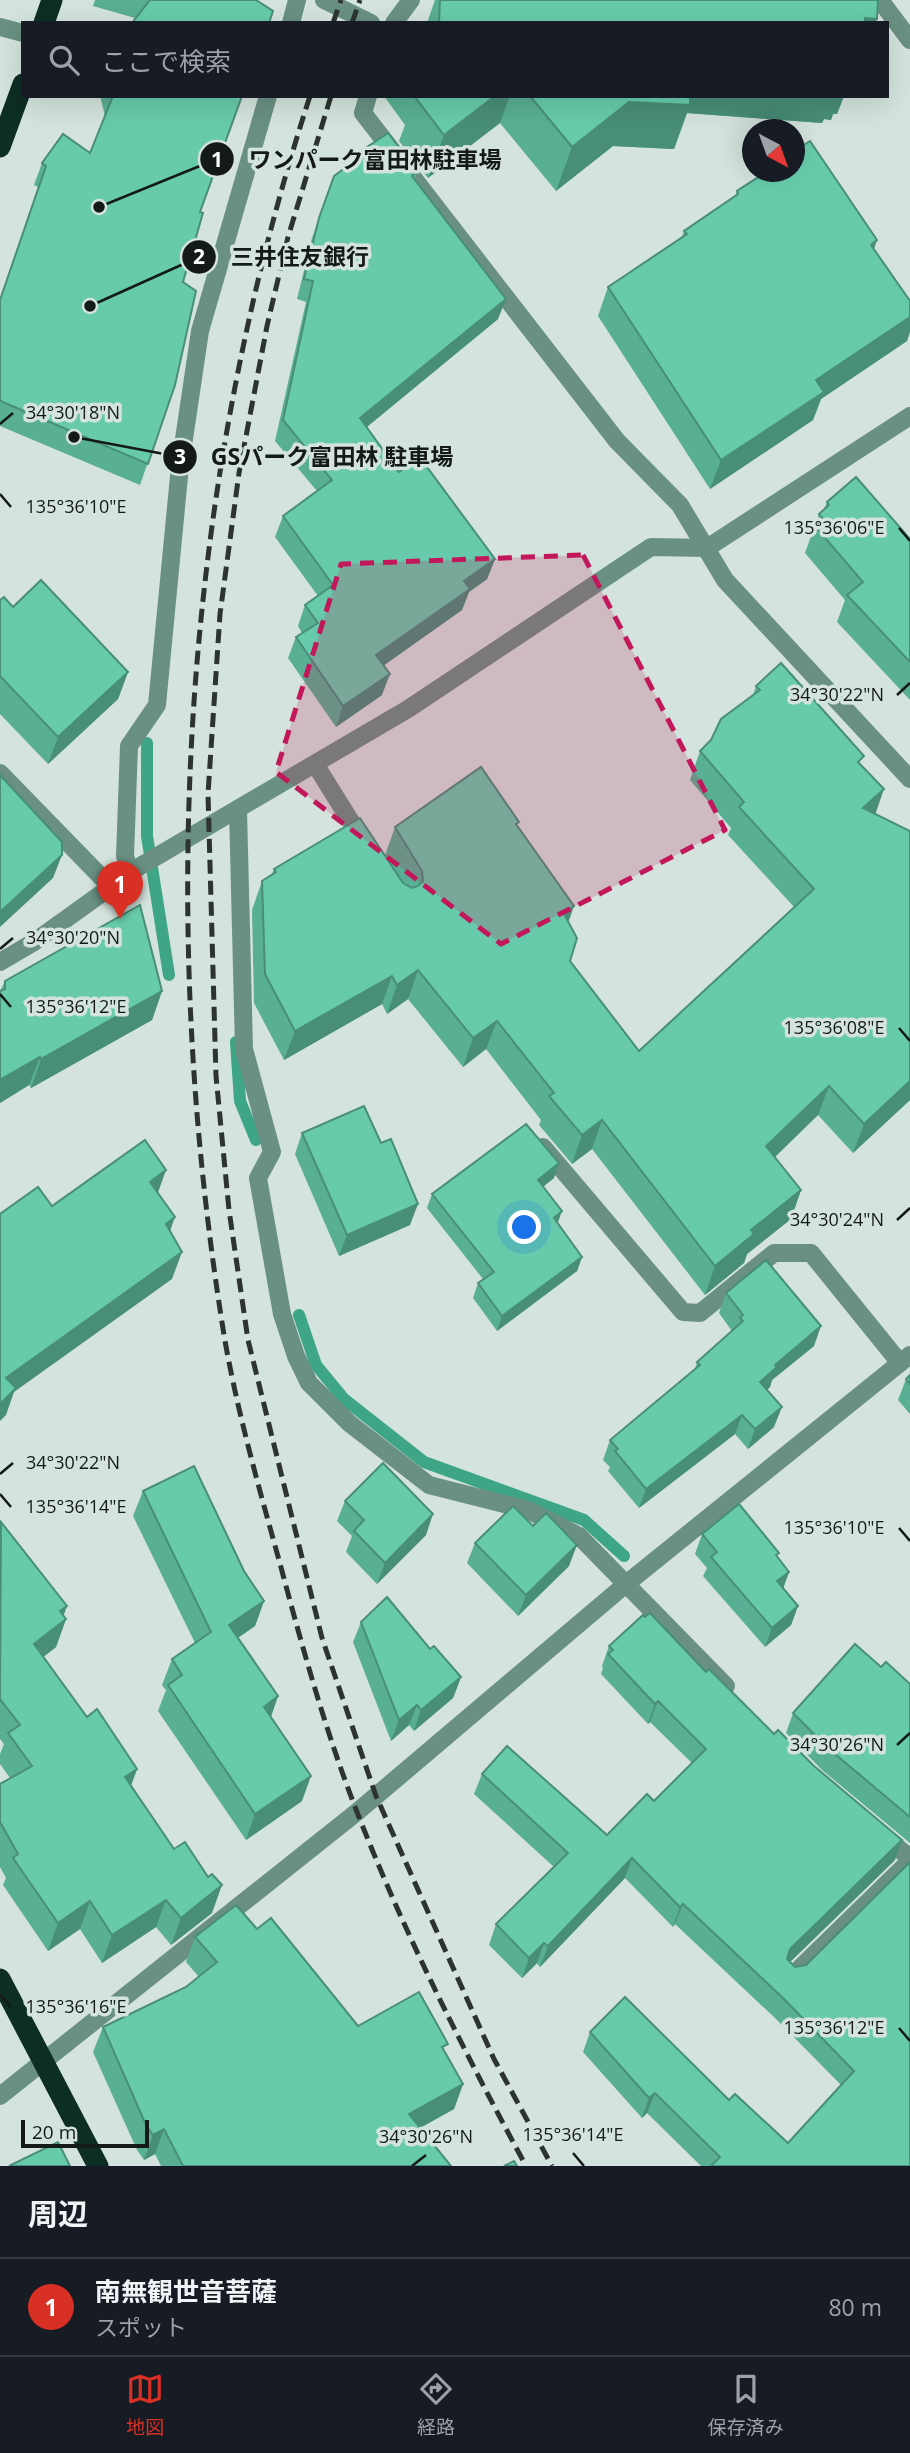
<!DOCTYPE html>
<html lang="ja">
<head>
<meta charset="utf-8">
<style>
	:root { --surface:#171b24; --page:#242831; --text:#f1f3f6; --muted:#9ea1a6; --line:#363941; --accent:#d93025 }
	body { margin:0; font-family:"Open Sans","Noto Sans JP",sans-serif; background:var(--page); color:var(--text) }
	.compass { position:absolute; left:742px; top:119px; width:63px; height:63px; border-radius:50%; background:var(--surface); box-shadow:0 7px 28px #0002; rotate:139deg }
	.scale { position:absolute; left:21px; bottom:18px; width:128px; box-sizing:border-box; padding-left:7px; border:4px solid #141a17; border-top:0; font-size:19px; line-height:24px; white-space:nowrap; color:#141a17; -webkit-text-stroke:5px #d4e3dd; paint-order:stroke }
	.you { position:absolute; left:525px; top:1228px; width:24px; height:24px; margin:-18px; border:5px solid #fff; border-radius:50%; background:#1a73e8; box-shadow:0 0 0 10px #1a73e833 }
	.badge { display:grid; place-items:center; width:46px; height:46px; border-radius:50%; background:var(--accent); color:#fff; font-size:23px; font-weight:700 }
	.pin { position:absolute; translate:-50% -58px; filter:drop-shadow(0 2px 4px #0008) }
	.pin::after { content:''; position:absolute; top:37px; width:24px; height:21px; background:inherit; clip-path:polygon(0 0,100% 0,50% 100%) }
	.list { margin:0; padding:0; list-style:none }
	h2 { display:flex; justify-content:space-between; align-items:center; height:91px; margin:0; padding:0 28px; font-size:30px }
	h2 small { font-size:23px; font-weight:400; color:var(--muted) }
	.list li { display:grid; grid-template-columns:46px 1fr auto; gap:21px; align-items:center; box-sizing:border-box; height:98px; padding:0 28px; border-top:2px solid var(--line) }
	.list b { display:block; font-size:26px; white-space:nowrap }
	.list p { margin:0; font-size:23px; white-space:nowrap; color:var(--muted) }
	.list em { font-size:23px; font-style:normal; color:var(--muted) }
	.icon { flex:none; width:38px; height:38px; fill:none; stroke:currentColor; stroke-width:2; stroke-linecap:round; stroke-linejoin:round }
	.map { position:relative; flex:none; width:910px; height:2166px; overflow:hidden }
	.search { position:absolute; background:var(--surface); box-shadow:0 7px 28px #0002; left:21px; right:21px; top:21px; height:77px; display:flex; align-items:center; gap:18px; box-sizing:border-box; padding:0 24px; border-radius:0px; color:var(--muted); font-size:26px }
	.sheet { height:189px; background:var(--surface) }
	nav { display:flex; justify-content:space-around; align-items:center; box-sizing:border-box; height:98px; border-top:2px solid var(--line); background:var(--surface); font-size:19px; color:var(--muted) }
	nav a { display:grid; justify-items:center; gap:4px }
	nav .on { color:var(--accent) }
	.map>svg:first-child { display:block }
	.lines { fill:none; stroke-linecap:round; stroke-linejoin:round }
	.stream { stroke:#3ea586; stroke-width:12 }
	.minor { stroke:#699082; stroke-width:18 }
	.highway { stroke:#0d2e24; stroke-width:21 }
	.rail { stroke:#2d3430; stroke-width:5; stroke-dasharray:14 7; stroke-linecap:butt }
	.wall { fill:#59af93 }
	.shaded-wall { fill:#488e78 }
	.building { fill:#67cbab; stroke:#488e78; stroke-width:2 }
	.marked { fill:#c2185b; fill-opacity:0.2; stroke:#c2185b; stroke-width:5; stroke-dasharray:14 9; stroke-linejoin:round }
	.ticks { fill:none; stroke:#141a17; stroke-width:2.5 }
	.ticks-label { font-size:18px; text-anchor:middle; fill:#141a17; stroke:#d4e3dd; stroke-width:7; stroke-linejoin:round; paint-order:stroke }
	.leader { fill:none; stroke:#141a17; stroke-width:2.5 }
	.callout-dot { fill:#141a17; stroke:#d4e3dd; stroke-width:2.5 }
	.mark-label { font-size:21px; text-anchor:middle; font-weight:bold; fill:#fff }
	.callout-label { font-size:23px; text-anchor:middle; font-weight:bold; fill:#141a17; stroke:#d4e3dd; stroke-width:7; stroke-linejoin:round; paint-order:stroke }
</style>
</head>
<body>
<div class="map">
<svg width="910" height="2166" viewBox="0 0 910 2166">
	<rect width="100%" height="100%" fill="#d4e3dd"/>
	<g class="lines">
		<g class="stream">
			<polyline points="147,743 147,836 169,975"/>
			<polyline points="236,1042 240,1101 256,1140"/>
			<polyline points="299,1315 316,1365 344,1399 424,1462 584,1520 624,1556"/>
		</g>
		<g class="minor">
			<polyline points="324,0 371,23"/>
			<polyline points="880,0 910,40"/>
			<polyline points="291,23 297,0"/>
			<polyline points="394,23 411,0"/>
			<polyline points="0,27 23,33"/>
			<polyline points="368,96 363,113 617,441 680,505 725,580 910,779"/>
			<polyline points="315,764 363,841"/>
			<polyline points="0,773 111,887"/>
			<polyline points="238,810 244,1049 272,1152 258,1178 282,1314 296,1356 309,1383 349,1423 429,1485 528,1510 579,1536 726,1686"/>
			<polyline points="130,873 125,856 129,746 157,705 180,466 200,331 268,96"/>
			<polyline points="0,962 34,942 137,868 408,709 651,547 707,548 910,416"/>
			<polyline points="543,1147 683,1312 700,1313 774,1253 811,1253 900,1363"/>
			<polyline points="880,1833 910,1858"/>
			<polyline points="791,1977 910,1861"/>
			<polyline points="0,2096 357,1812 626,1584 910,1355"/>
		</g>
		<g class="highway">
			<polyline points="44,23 52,0"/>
			<polyline points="0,147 23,84"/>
			<polyline points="0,1979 98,2166"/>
		</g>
		<g class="rail">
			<polyline points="333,23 341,0"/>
			<polyline points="352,23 360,0"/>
			<path d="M310 96C180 496 157 927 225 1341 238 1414 259 1488 279 1560 302 1646 326 1734 359 1817 406 1937 465 2053 526 2166"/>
			<polyline points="331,96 288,237 267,326 239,473 220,614 208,794 216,1076 229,1210 248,1340 322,1638 376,1796 494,2059 552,2166"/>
		</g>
	</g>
	<g class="wall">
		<polygon points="95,0 256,0 135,18 93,6"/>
		<polygon points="435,0 878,0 877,19 875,23 427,23"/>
		<polygon points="100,96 242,96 200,212 183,282 175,385 140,485 0,426 0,299 38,187 34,185 42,163 90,153 105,116"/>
		<polygon points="384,96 844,96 837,114 833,114 831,120 824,119 822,123 687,113 674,149 613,146 556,191 500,123 428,178 399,141 405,125"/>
		<polygon points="358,153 417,171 415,179 498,319 367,427 399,472 495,559 487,579 469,592 462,610 383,665 382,695 336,727 288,658 296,637 302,633 298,626 305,605 318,596 275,537 283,516 317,491 275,441 306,302 297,299 312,238 334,176 355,159"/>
		<polygon points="737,191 877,240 874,249 907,341 821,399 813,420 710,489 598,316 608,287 682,237 684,231 735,196"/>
		<polygon points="827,502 910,539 910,700 837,622 845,600 805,553 819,514 824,509"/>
		<polygon points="0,600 128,672 118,699 48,764 0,714"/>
		<polygon points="756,686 861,765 875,814 910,1100 853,1153 818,1115 775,1157 801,1190 791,1219 747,1254 744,1263 705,1295 592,1149 572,1164 539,1125 541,1120 486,1049 463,1067 408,999 387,1014 382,1004 284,1060 254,1003 252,910 262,881 272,874 274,869 385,855 395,827 517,826 568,923 570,961 639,1051 794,907 728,835 731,828 690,780 700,751 753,695"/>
		<polygon points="5,981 162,991 152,1020 31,1088 29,1085 0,1103 0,991"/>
		<polygon points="302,1133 410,1225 339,1256 295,1154"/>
		<polygon points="554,1178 543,1187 558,1223 582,1257 577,1271 497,1331 473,1298 478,1283 483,1279 427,1208 432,1194"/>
		<polygon points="726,1293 814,1346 772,1380 770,1387 767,1390 774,1427 748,1449 735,1434 639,1508 608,1471 610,1467 603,1460 610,1440 695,1369 697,1362 732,1331 719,1313"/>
		<polygon points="910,1375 910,1414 898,1400 906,1379"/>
		<polygon points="143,1491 244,1571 264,1601 255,1626 238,1638 278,1696 271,1717 302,1801 246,1840 158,1711 166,1690 162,1685 172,1659 195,1643 133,1516"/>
		<polygon points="345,1501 426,1535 377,1584 346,1552 352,1536 337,1521"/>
		<polygon points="0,1523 66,1619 56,1647 43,1657 87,1717 137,1769 131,1786 212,1913 171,1945 156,1927 102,1963 80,1929 48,1951 3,1885 6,1878 0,1867 0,1784 10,1778 0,1764 0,1754 4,1744 0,1739"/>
		<polygon points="702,1534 778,1557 789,1572 783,1589 798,1606 791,1625 765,1647 703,1576 707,1568 695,1554"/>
		<polygon points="475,1543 569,1566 518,1616 467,1563"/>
		<polygon points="361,1622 430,1649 461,1677 453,1698 414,1731 409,1725 391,1741 353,1642"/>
		<polygon points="609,1646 706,1672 895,1860 790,1962 910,2166 701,2166 647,2113 642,2118 583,2052 590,2032 729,2100 788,2143 841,2085 775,2018 675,1924 673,1927 625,1878 540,1967 537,1963 522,1978 489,1945 496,1924 554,1867 474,1794 482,1774 607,1835 654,1801 692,1763 650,1722 648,1724 601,1674 603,1668 602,1666"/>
		<polygon points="881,1667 910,1684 910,1843 822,1770 786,1733 793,1713"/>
		<polygon points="257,1929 358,2026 445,2052 463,2084 454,2109 420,2128 451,2166 161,2166 155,2154 144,2160 137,2150 93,2052 103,2027 186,1987 199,1977 186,1962 195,1937"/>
	</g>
	<g class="shaded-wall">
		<polygon points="865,18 877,19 875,23 863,23"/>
		<polygon points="495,96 510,96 500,123 428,178 444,135"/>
		<polygon points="683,96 844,96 837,114 833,114 831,120 824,119 822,123 687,113 674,149 613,146 556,191 572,147 629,102"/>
		<polygon points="877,240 867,268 871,245"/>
		<polygon points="506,299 498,319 352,439 360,418"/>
		<polygon points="910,317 910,332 907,341 821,399 813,420 710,489 721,460 816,380"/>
		<polygon points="495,559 487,579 469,592 462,610 369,676 376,655 464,581"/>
		<polygon points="128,672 118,699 48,764 58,737"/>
		<polygon points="390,674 382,695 336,727 343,706"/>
		<polygon points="884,789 874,818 863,808"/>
		<polygon points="62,855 53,878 0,927 0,912"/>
		<polygon points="574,906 564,935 564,914"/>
		<polygon points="418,970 408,999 387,1014 397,985"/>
		<polygon points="392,976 382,1004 284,1060 295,1031"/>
		<polygon points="162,991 152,1020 31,1088 41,1059"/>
		<polygon points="497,1021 486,1049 463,1067 473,1038"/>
		<polygon points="40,1057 29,1085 0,1103 0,1080"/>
		<polygon points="910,1081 910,1100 853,1153 864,1124"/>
		<polygon points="829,1086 818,1115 756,1175 766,1146"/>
		<polygon points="602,1120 592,1149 572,1164 582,1135"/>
		<polygon points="559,1163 554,1178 532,1195 538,1180"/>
		<polygon points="166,1170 156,1198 150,1182"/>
		<polygon points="801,1190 791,1219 747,1254 744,1263 705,1295 715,1266 751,1230"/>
		<polygon points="418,1204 410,1225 339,1256 347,1235"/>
		<polygon points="562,1211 557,1225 554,1218"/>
		<polygon points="175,1217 165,1245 166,1224"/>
		<polygon points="182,1252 172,1279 14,1392 6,1415 0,1421 0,1404 6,1378"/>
		<polygon points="582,1257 577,1271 497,1331 502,1316"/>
		<polygon points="821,1326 814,1346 772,1380 770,1387 753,1402 760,1382 775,1365"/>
		<polygon points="782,1407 774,1427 748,1449 755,1429"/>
		<polygon points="742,1415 735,1434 639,1508 646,1489"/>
		<polygon points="433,1514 426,1535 377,1584 385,1563"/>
		<polygon points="577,1545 569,1566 518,1616 526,1595"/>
		<polygon points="789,1572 782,1591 777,1581"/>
		<polygon points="264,1601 255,1626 219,1650 229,1625"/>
		<polygon points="67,1606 61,1623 66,1619 56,1647 24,1672 34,1644 60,1611"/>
		<polygon points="798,1606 791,1625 765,1647 772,1628"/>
		<polygon points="461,1677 453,1698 414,1731 421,1710"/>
		<polygon points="278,1696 269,1722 264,1707"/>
		<polygon points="658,1701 650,1722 648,1724 655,1704"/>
		<polygon points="417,1705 409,1725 391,1741 399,1720"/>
		<polygon points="137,1769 127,1796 125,1777"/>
		<polygon points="311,1776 302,1801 246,1840 255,1814"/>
		<polygon points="902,1840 895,1860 783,1969 790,1949"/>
		<polygon points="632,1858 625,1878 540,1967 548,1946"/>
		<polygon points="222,1885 212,1913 171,1945 181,1918"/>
		<polygon points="166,1900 156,1927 102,1963 112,1935"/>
		<polygon points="90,1901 80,1929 48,1951 58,1923"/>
		<polygon points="683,1904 675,1924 673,1927 680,1907"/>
		<polygon points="544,1943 537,1963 522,1978 529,1958"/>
		<polygon points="463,2084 454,2109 400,2139 409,2114"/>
		<polygon points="655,2093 647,2113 642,2118 649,2098"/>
		<polygon points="164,2129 155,2154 144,2160 153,2135"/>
	</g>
	<g class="building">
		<polygon points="150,0 256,0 273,11 269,23 132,23"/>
		<polygon points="440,0 878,0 877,19 865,18 865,23 439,23"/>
		<polygon points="113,96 242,96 200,212 203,213 183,282 196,291 175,385 148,464 5,403 0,400 0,300 46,166 42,163 63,134 90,153"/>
		<polygon points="417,96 495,96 444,135 415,97"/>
		<polygon points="530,96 690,96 690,105 629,102 572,147"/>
		<polygon points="388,133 417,171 412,176 506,299 360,418 399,472 414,460 419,467 424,463 495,559 464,581 470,589 376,655 390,674 343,706 296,637 318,623 305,605 333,585 283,516 332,480 283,420 313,281 304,279 319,218 334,176 359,157 358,153"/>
		<polygon points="810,141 877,240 871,245 910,301 910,317 816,380 824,392 721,460 608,287 687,234 684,231 738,194 737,191 766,172 794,172 794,151"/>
		<polygon points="856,477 910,539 910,662 847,595 863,582 815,526 823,519 819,514 829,505 827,502"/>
		<polygon points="41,580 128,672 58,737 0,676 0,600 4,597 13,607"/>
		<polygon points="781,663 864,756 858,762 884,789 863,808 910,831 910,1081 864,1124 829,1086 766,1146 801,1190 751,1230 754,1234 715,1266 602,1120 582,1135 549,1096 554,1093 497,1021 473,1038 418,970 397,985 392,976 295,1031 265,974 262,881 276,872 274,869 360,818 403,883 412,888 418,886 423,881 422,871 395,827 481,767 519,822 516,824 574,906 564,914 577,938 570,961 639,1051 814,889 739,807 744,802 700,751 711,740 721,719 760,690 756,686"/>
		<polygon points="0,775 62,842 62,855 0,912"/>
		<polygon points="140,905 162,991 41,1059 40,1057 0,1080 0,991 5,989 5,981"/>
		<polygon points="364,1106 381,1143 391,1139 418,1204 347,1235 302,1133"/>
		<polygon points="526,1124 559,1163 538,1180 562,1211 554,1218 582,1257 502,1316 478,1283 494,1272 432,1194"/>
		<polygon points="145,1140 166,1170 150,1182 175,1217 166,1224 182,1252 6,1378 16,1388 0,1404 0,1214 38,1187 52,1206"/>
		<polygon points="766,1260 821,1326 775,1365 777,1367 760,1382 782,1407 755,1429 742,1415 646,1489 615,1451 618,1449 610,1440 700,1365 697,1362 743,1321 740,1318 743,1315 726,1293"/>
		<polygon points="910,1375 910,1384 906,1379"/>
		<polygon points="383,1463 433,1514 385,1563 354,1531 364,1520 345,1501"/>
		<polygon points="194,1466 244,1571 264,1601 229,1625 278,1696 264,1707 311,1776 255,1814 168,1685 182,1675 172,1659 211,1632 143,1491"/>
		<polygon points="739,1504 779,1553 776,1555 789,1572 777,1581 798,1606 772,1628 711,1557 717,1552 702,1534"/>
		<polygon points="513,1506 533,1526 546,1513 577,1545 526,1595 475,1543"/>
		<polygon points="1,1522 67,1606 60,1611 66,1619 34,1644 87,1717 97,1709 137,1769 125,1777 174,1849 185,1842 208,1877 212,1874 222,1885 181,1918 166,1900 112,1935 90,1901 58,1923 13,1858 18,1854 0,1822 0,1784 32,1766 8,1733 20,1725 0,1699"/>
		<polygon points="387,1597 430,1649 434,1646 461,1677 421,1710 417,1705 399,1720 361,1622"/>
		<polygon points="650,1613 706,1672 709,1669 774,1734 778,1730 814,1766 902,1840 790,1949 787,1959 795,1967 806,1965 910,1862 910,2166 711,2166 720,2157 655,2093 649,2098 590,2032 625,1997 729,2100 735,2094 788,2143 854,2071 783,1998 683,1904 680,1907 632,1858 548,1946 544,1943 529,1958 496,1924 568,1853 482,1774 507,1746 607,1835 647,1794 654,1801 706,1749 658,1701 655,1704 608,1654 613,1650 609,1646 643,1615 645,1617"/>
		<polygon points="855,1644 881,1667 886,1662 910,1684 910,1817 829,1749 793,1713"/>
		<polygon points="236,1905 257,1929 271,1918 358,2026 419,1992 448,2044 442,2047 463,2084 409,2114 451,2166 183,2166 164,2129 153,2135 146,2125 103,2027 186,1987 217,1962 195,1937"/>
		<polygon points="58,2142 70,2166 9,2166"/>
		<polygon points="514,2161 517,2166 504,2166"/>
	</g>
	<path class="marked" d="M583 555 725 830 501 944 276 772 341 564Z"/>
	<path class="ticks" d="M0 424 13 413M0 494 11 507M899 528 910 541M897 695 910 683M0 949 13 938M0 994 11 1007M899 1028 910 1041M897 1220 910 1208M0 1474 13 1463M0 1494 11 1507M899 1528 910 1541M897 1745 910 1733M0 1994 11 2007M899 2028 910 2041M573 2153 584 2166M412 2166 426 2155"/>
	<g class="ticks-label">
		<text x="73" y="419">34°30'18"N</text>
		<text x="76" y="513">135°36'10"E</text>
		<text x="834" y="534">135°36'06"E</text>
		<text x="837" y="701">34°30'22"N</text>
		<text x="73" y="944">34°30'20"N</text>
		<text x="76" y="1013">135°36'12"E</text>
		<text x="834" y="1034">135°36'08"E</text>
		<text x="837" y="1226">34°30'24"N</text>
		<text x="73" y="1469">34°30'22"N</text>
		<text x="76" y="1513">135°36'14"E</text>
		<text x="834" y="1534">135°36'10"E</text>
		<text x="837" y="1751">34°30'26"N</text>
		<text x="76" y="2013">135°36'16"E</text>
		<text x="834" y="2034">135°36'12"E</text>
		<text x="573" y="2141">135°36'14"E</text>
		<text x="426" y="2143">34°30'26"N</text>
	</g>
	<path class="leader" d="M99 207L217 159M90 306L199 257M74 437L180 457"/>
	<g class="callout-dot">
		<circle cx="99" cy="207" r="7"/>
		<circle cx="90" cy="306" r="7"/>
		<circle cx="74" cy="437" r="7"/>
		<circle cx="217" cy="159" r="18"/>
		<circle cx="199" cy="257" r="18"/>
		<circle cx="180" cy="457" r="18"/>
	</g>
	<g class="mark-label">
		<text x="217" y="167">1</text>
		<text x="199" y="264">2</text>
		<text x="180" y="464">3</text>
	</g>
	<g class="callout-label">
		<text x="375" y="168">ワンパーク富田林駐車場</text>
		<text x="300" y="265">三井住友銀行</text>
		<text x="332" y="465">GSパーク富田林 駐車場</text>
	</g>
</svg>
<svg class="compass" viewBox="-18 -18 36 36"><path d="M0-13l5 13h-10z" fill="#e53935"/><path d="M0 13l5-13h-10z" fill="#9ea1a6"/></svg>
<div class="scale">20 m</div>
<div class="you"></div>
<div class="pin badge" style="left:120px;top:919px">1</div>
<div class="search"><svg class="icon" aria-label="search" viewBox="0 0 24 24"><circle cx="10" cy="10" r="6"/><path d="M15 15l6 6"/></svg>ここで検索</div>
</div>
<section class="sheet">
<h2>周辺<small></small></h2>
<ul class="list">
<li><span class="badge">1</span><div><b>南無観世音菩薩</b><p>スポット</p></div><em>80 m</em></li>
</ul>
</section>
<nav>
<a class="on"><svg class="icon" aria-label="map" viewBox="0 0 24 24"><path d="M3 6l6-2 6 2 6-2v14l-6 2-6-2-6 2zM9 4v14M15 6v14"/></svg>地図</a>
<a><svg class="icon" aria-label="directions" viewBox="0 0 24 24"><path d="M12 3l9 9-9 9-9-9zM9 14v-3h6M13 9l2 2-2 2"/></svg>経路</a>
<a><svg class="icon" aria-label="saved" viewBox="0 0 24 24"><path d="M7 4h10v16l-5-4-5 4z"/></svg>保存済み</a>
</nav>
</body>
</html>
